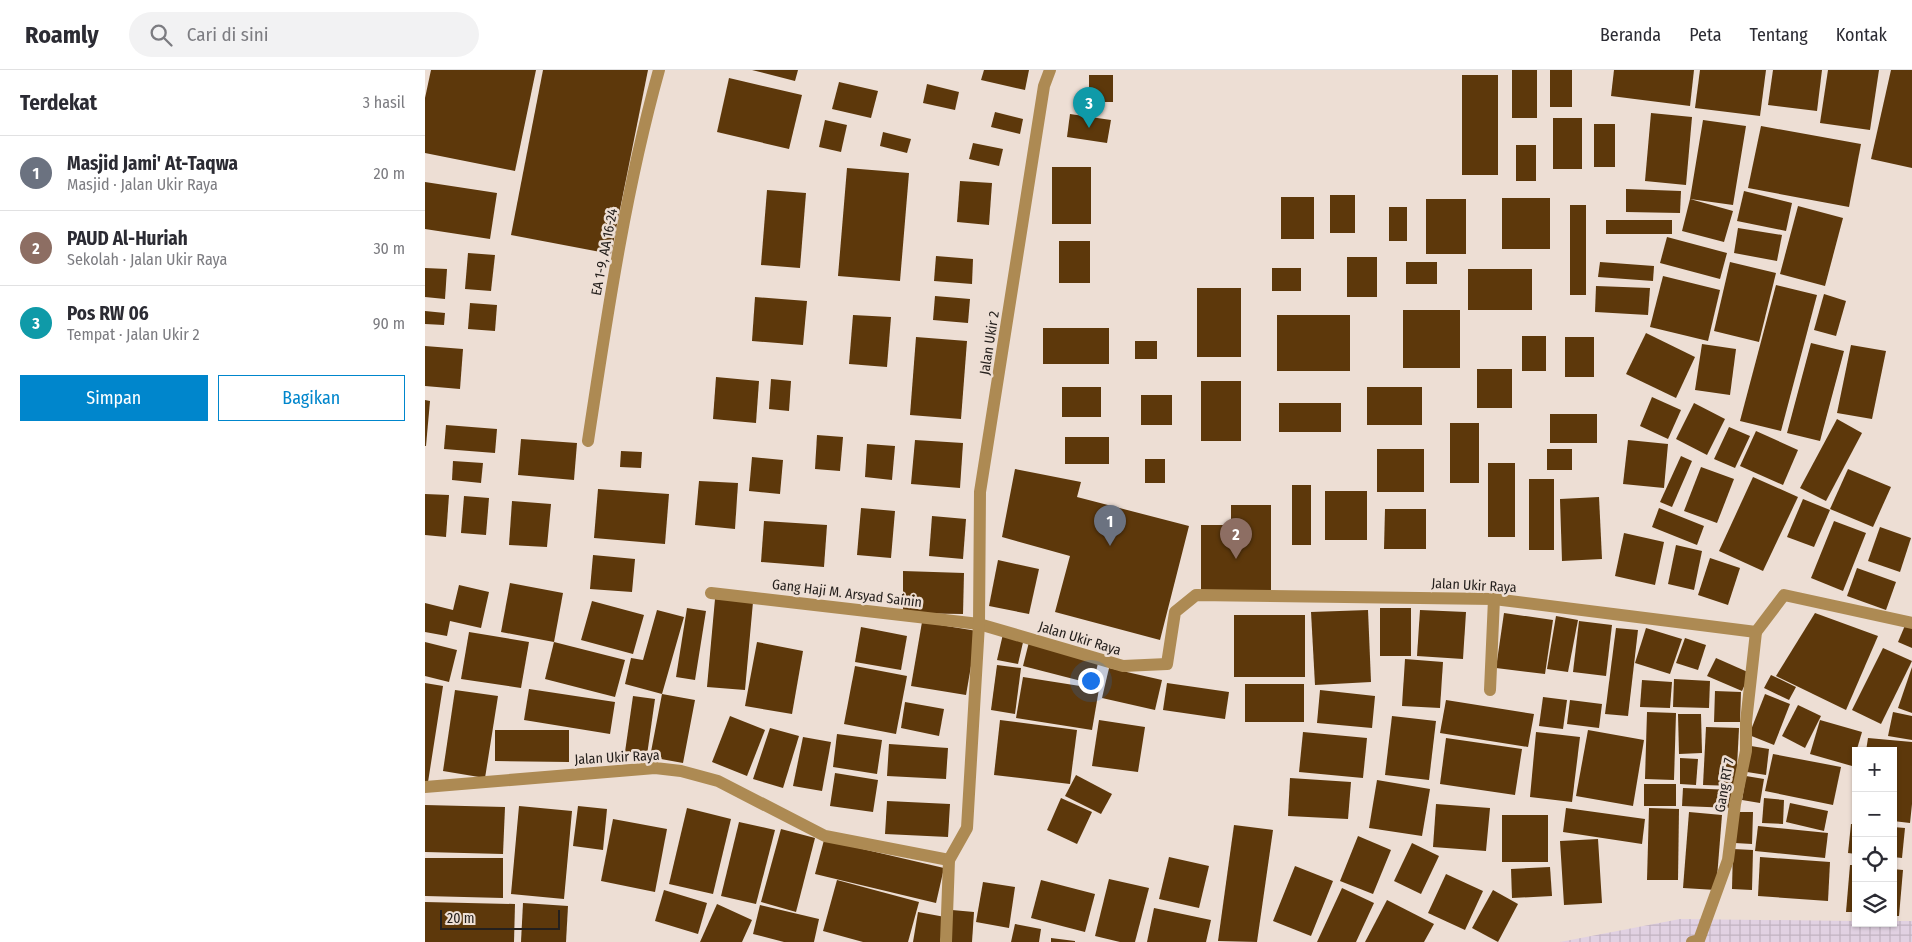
<!DOCTYPE html>
<html lang="id">
<head>
<meta charset="utf-8">
<style>
	:root { --surface:#fff; --page:#f2f2f3; --text:#2b2b33; --muted:#7c7c81; --line:#e1e1e2; --accent:#0086cc }
	body { margin:0; font-family:"Fira Sans Condensed",sans-serif; background:var(--page); color:var(--text) }
	.controls { position:absolute; right:15px; bottom:15px; display:grid; overflow:hidden; border-radius:0px; box-shadow:0 1px 4px #0004 }
	.controls button { width:45px; height:45px; display:grid; place-items:center; padding:0; border:0; border-bottom:1px solid var(--line); background:var(--surface); color:var(--text); font:25px sans-serif }
	.scale { position:absolute; left:15px; bottom:12px; width:120px; box-sizing:border-box; padding-left:5px; border:2px solid #25201d; border-top:0; font-size:14px; line-height:18px; white-space:nowrap; color:#25201d; -webkit-text-stroke:4px #edded4; paint-order:stroke }
	.you { position:absolute; left:665px; top:610px; width:18px; height:18px; margin:-12px; border:4px solid #fff; border-radius:50%; background:#1a73e8; box-shadow:0 0 0 8px #1a73e833 }
	.badge { display:grid; place-items:center; width:32px; height:32px; border-radius:50%; background:var(--accent); color:#fff; font-size:16px; font-weight:700 }
	.pin { position:absolute; translate:-50% -41px; filter:drop-shadow(0 1px 2px #0008) }
	.pin::after { content:''; position:absolute; top:26px; width:18px; height:15px; background:inherit; clip-path:polygon(0 0,100% 0,50% 100%) }
	.list { margin:0; padding:0; list-style:none }
	h2 { display:flex; justify-content:space-between; align-items:center; height:65px; margin:0; padding:0 20px; font-size:21px }
	h2 small { font-size:16px; font-weight:400; color:var(--muted) }
	.list li { display:grid; grid-template-columns:32px 1fr auto; gap:15px; align-items:center; box-sizing:border-box; height:75px; padding:0 20px; border-top:1px solid var(--line) }
	.list b { display:block; font-size:19px; white-space:nowrap }
	.list p { margin:0; font-size:16px; white-space:nowrap; color:var(--muted) }
	.list em { font-size:16px; font-style:normal; color:var(--muted) }
	.actions { display:flex; gap:10px; padding:15px 20px }
	.actions a { flex:1; padding:11px 0; border:1px solid var(--accent); border-radius:0px; text-align:center; font-size:18px; color:var(--accent) }
	.actions .main { background:var(--accent); color:#fff }
	.icon { flex:none; width:28px; height:28px; fill:none; stroke:currentColor; stroke-width:2; stroke-linecap:round; stroke-linejoin:round }
	.map { position:relative; flex:none; width:1487px; height:872px; overflow:hidden }
	header { display:flex; align-items:center; gap:30px; box-sizing:border-box; height:70px; padding:0 25px; background:var(--surface); border-bottom:1px solid var(--line) }
	header strong { font-size:24px }
	nav { display:flex; gap:28px; margin-inline-start:auto; font-size:18px }
	.search { width:350px; height:45px; background:var(--page); display:flex; align-items:center; gap:12px; box-sizing:border-box; padding:0 18px; border-radius:28px; color:var(--muted); font-size:19px }
	main { display:flex }
	aside { flex:1; background:var(--surface) }
	.map>svg:first-child { display:block }
	.industrial { fill:url(#industrial-grid) }
	.building { fill:#5d380b }
	.lines { fill:none; stroke-linecap:round; stroke-linejoin:round }
	.minor { stroke:#ad8a53; stroke-width:12 }
	.labels { text-anchor:middle; stroke-width:5; stroke-linejoin:round; paint-order:stroke }
	.street-label { font-size:14px; fill:#25201d; stroke:#edded4 }
</style>
</head>
<body>
<header>
<strong>Roamly</strong>
<div class="search"><svg class="icon" aria-label="search" viewBox="0 0 24 24"><circle cx="10" cy="10" r="6"/><path d="M15 15l6 6"/></svg>Cari di sini</div>
<nav><a>Beranda</a><a>Peta</a><a>Tentang</a><a>Kontak</a></nav>
</header>
<main>
<aside>
<h2>Terdekat<small>3 hasil</small></h2>
<ul class="list">
<li><span class="badge" style="background:#6b7280">1</span><div><b>Masjid Jami' At-Taqwa</b><p>Masjid · Jalan Ukir Raya</p></div><em>20 m</em></li>
<li><span class="badge" style="background:#8d6e63">2</span><div><b>PAUD Al-Huriah</b><p>Sekolah · Jalan Ukir Raya</p></div><em>30 m</em></li>
<li><span class="badge" style="background:#0f9aa8">3</span><div><b>Pos RW 06</b><p>Tempat · Jalan Ukir 2</p></div><em>90 m</em></li>
</ul>
<div class="actions"><a class="main">Simpan</a><a>Bagikan</a></div>
</aside>
<div class="map">
<svg width="1487" height="872" viewBox="0 0 1487 872">
	<defs>
		<pattern id="industrial-grid" width="8" height="8" patternUnits="userSpaceOnUse" patternTransform="scale(1.25)"><rect width="8" height="8" fill="#e1d1e2"/><path d="M0 4h8M4 0v8" fill="none" stroke="#c1b3c1"/></pattern>
	</defs>
	<rect width="100%" height="100%" fill="#edded4"/>
	<polygon class="industrial" points="1255,849 1431,851 1431,853 1468,853 1468,851 1487,851 1487,872 1135,872"/>
	<g class="building">
		<polygon points="6,0 111,0 90,101 0,83 0,28"/>
		<polygon points="118,0 223,0 186,184 86,165"/>
		<polygon points="327,0 373,0 370,11"/>
		<polygon points="559,0 604,0 600,20 556,10"/>
		<rect x="1087" y="0" width="25" height="48"/>
		<rect x="1125" y="0" width="22" height="37"/>
		<polygon points="1189,0 1269,0 1265,36 1186,26"/>
		<polygon points="1275,0 1341,0 1335,46 1270,38"/>
		<polygon points="1348,0 1397,0 1392,41 1343,35"/>
		<polygon points="1403,0 1454,0 1445,60 1395,53"/>
		<polygon points="1466,0 1487,0 1487,98 1446,89"/>
		<rect x="664" y="5" width="24" height="27"/>
		<rect x="1037" y="5" width="36" height="100"/>
		<polygon points="304,8 377,25 364,79 292,62"/>
		<polygon points="414,12 453,21 446,48 407,39"/>
		<polygon points="502,14 534,22 530,40 498,33"/>
		<polygon points="570,42 598,49 595,64 566,57"/>
		<polygon points="1226,43 1267,47 1261,115 1220,111"/>
		<polygon points="645,44 686,50 682,73 642,67"/>
		<rect x="1128" y="48" width="29" height="51"/>
		<polygon points="400,50 422,55 416,82 394,77"/>
		<polygon points="1278,50 1321,56 1308,135 1265,129 1308,141 1299,172 1257,161 1265,129"/>
		<rect x="1169" y="54" width="21" height="43"/>
		<polygon points="1336,56 1436,74 1424,137 1323,118"/>
		<polygon points="458,62 486,69 482,83 455,76"/>
		<polygon points="548,73 578,79 574,96 544,89"/>
		<rect x="1091" y="75" width="20" height="36"/>
		<rect x="627" y="97" width="39" height="57"/>
		<polygon points="422,98 484,103 475,211 413,206"/>
		<polygon points="535,111 567,113 564,155 532,152"/>
		<polygon points="0,112 72,123 65,169 0,159"/>
		<polygon points="1201,119 1256,121 1255,143 1201,142"/>
		<polygon points="342,120 381,123 375,198 336,195"/>
		<polygon points="1319,121 1367,133 1361,161 1312,151"/>
		<rect x="905" y="125" width="25" height="38"/>
		<rect x="856" y="127" width="33" height="42"/>
		<rect x="1077" y="128" width="48" height="51"/>
		<rect x="1001" y="129" width="40" height="55"/>
		<rect x="1145" y="135" width="16" height="90"/>
		<polygon points="1373,136 1418,148 1400,216 1355,204"/>
		<rect x="964" y="137" width="18" height="34"/>
		<rect x="1181" y="150" width="66" height="14"/>
		<polygon points="1313,158 1357,165 1352,191 1309,183"/>
		<polygon points="1242,167 1302,183 1295,209 1235,193"/>
		<rect x="634" y="171" width="31" height="42"/>
		<polygon points="43,183 70,185 66,221 40,219"/>
		<polygon points="511,186 548,189 547,214 509,211"/>
		<rect x="922" y="187" width="30" height="40"/>
		<rect x="981" y="192" width="31" height="22"/>
		<polygon points="1175,192 1229,196 1228,211 1173,207"/>
		<polygon points="1305,192 1351,203 1334,272 1289,261"/>
		<polygon points="0,198 22,199 20,229 0,227"/>
		<rect x="847" y="198" width="29" height="23"/>
		<rect x="1043" y="199" width="64" height="41"/>
		<polygon points="1238,206 1295,220 1283,271 1225,257"/>
		<polygon points="1351,215 1392,225 1356,361 1315,351"/>
		<polygon points="1171,216 1225,218 1223,245 1170,242"/>
		<rect x="772" y="218" width="44" height="69"/>
		<polygon points="1399,224 1421,231 1411,266 1389,260"/>
		<polygon points="510,226 545,229 543,253 508,250"/>
		<polygon points="330,227 382,231 378,275 327,271"/>
		<polygon points="45,233 72,235 70,261 43,259"/>
		<rect x="978" y="240" width="57" height="58"/>
		<polygon points="0,241 20,243 19,255 0,254"/>
		<polygon points="428,245 466,247 462,297 424,294"/>
		<rect x="852" y="245" width="73" height="56"/>
		<rect x="618" y="258" width="66" height="36"/>
		<polygon points="1221,263 1270,287 1251,328 1201,304"/>
		<rect x="1097" y="266" width="24" height="35"/>
		<polygon points="491,267 542,271 536,349 485,345"/>
		<rect x="1140" y="267" width="29" height="40"/>
		<rect x="710" y="271" width="22" height="18"/>
		<polygon points="1386,273 1419,281 1395,371 1362,363"/>
		<polygon points="1277,274 1311,279 1305,325 1270,320"/>
		<polygon points="1426,275 1461,281 1447,349 1412,343"/>
		<polygon points="0,276 38,279 35,319 0,316"/>
		<rect x="1052" y="299" width="35" height="39"/>
		<polygon points="291,307 334,311 331,353 288,349"/>
		<polygon points="346,309 366,311 364,341 344,339"/>
		<rect x="776" y="311" width="40" height="60"/>
		<rect x="637" y="317" width="39" height="30"/>
		<rect x="942" y="317" width="55" height="38"/>
		<rect x="716" y="325" width="31" height="30"/>
		<polygon points="1227,327 1256,340 1243,369 1215,356"/>
		<polygon points="0,330 5,331 1,376 0,376"/>
		<rect x="854" y="333" width="62" height="29"/>
		<polygon points="1269,333 1300,349 1282,385 1251,369"/>
		<rect x="1125" y="344" width="47" height="29"/>
		<polygon points="1412,349 1437,363 1401,431 1375,418"/>
		<rect x="1025" y="353" width="29" height="60"/>
		<polygon points="21,355 72,359 70,383 19,379"/>
		<polygon points="1304,357 1325,366 1310,398 1289,389"/>
		<polygon points="1331,361 1373,380 1358,415 1315,396"/>
		<polygon points="392,365 418,367 415,401 390,399"/>
		<rect x="640" y="367" width="44" height="27"/>
		<polygon points="96,369 152,373 149,410 93,405"/>
		<polygon points="490,370 538,373 535,418 486,414"/>
		<polygon points="1203,370 1243,374 1239,418 1198,414"/>
		<polygon points="442,374 470,376 467,410 440,407"/>
		<rect x="952" y="379" width="47" height="43"/>
		<rect x="1122" y="379" width="25" height="21"/>
		<polygon points="196,381 217,382 216,398 195,397"/>
		<polygon points="1256,386 1267,391 1247,437 1235,432"/>
		<polygon points="327,387 358,390 355,424 324,421"/>
		<rect x="720" y="389" width="20" height="24"/>
		<polygon points="28,391 58,393 56,413 27,410"/>
		<rect x="1063" y="393" width="27" height="74"/>
		<polygon points="1276,397 1309,409 1292,453 1259,441"/>
		<polygon points="590,399 656,412 652,427 764,456 735,570 630,542 645,486 577,467"/>
		<polygon points="1423,399 1466,417 1448,457 1405,439"/>
		<polygon points="1328,407 1373,427 1338,501 1294,481"/>
		<rect x="1104" y="409" width="25" height="71"/>
		<polygon points="274,411 313,413 310,459 270,455"/>
		<rect x="867" y="415" width="19" height="60"/>
		<polygon points="173,419 244,424 240,474 169,468"/>
		<rect x="900" y="421" width="42" height="49"/>
		<polygon points="0,424 24,425 21,467 0,465"/>
		<polygon points="39,426 64,428 61,465 36,463"/>
		<polygon points="1174,427 1177,489 1137,491 1135,429"/>
		<polygon points="1378,429 1405,440 1389,477 1362,467"/>
		<polygon points="87,431 126,434 122,477 84,475"/>
		<polygon points="806,435 846,435 846,523 776,523 776,455 806,455"/>
		<polygon points="436,438 470,441 466,488 432,485"/>
		<polygon points="1234,438 1279,456 1272,475 1227,457"/>
		<polygon points="960,439 1001,439 1001,479 959,479"/>
		<polygon points="507,446 541,449 538,489 504,486"/>
		<polygon points="339,451 402,455 399,497 336,492"/>
		<polygon points="1409,451 1441,463 1418,521 1386,508"/>
		<polygon points="1455,457 1486,468 1475,502 1443,491"/>
		<polygon points="1199,463 1239,472 1230,515 1190,506"/>
		<polygon points="1251,475 1277,481 1269,520 1243,514"/>
		<polygon points="168,485 210,489 207,522 165,519"/>
		<polygon points="1285,488 1315,498 1303,535 1273,525"/>
		<polygon points="573,490 614,499 604,544 564,536"/>
		<polygon points="1432,498 1471,512 1461,540 1422,526"/>
		<polygon points="478,501 539,503 538,544 478,543"/>
		<polygon points="85,513 138,523 129,572 76,562"/>
		<polygon points="34,515 64,522 56,558 25,551 22,566 0,562 0,533 28,540"/>
		<polygon points="290,529 328,532 320,620 282,617"/>
		<polygon points="167,531 219,545 208,584 156,570"/>
		<polygon points="262,538 281,541 270,610 251,607"/>
		<rect x="955" y="538" width="31" height="48"/>
		<polygon points="232,540 259,547 237,624 270,630 258,693 225,687 237,624 200,614 206,588 218,590"/>
		<polygon points="943,540 946,612 890,615 886,542"/>
		<polygon points="995,540 1041,542 1038,589 992,586"/>
		<polygon points="1079,543 1128,550 1120,604 1071,598"/>
		<polygon points="1390,543 1453,566 1421,640 1351,606"/>
		<rect x="809" y="545" width="71" height="62"/>
		<polygon points="1131,546 1153,550 1143,602 1122,599"/>
		<polygon points="1154,551 1187,555 1181,606 1148,602"/>
		<polygon points="497,552 552,561 541,625 486,616"/>
		<polygon points="1481,553 1487,556 1487,578 1473,572"/>
		<polygon points="436,557 482,566 476,600 430,592"/>
		<polygon points="1191,558 1213,560 1203,646 1180,644"/>
		<polygon points="1221,558 1257,569 1245,604 1210,593"/>
		<polygon points="44,562 104,572 96,618 36,609"/>
		<polygon points="578,564 599,568 593,594 572,590"/>
		<polygon points="1260,568 1281,575 1273,600 1251,593"/>
		<polygon points="0,572 32,580 24,612 0,606"/>
		<polygon points="129,572 200,590 190,627 120,609"/>
		<polygon points="332,572 378,581 367,644 320,636"/>
		<polygon points="604,572 674,589 668,614 598,596"/>
		<polygon points="1458,578 1487,591 1456,654 1427,640"/>
		<polygon points="1291,588 1325,603 1317,621 1282,606"/>
		<polygon points="980,589 1018,592 1015,638 977,636"/>
		<polygon points="572,595 596,598 590,644 566,640"/>
		<polygon points="430,596 482,606 471,664 419,654"/>
		<polygon points="1487,597 1487,643 1473,638"/>
		<polygon points="684,598 737,610 730,640 677,628"/>
		<polygon points="1346,605 1371,617 1364,630 1339,618"/>
		<polygon points="598,607 674,619 667,660 591,648"/>
		<polygon points="1249,609 1285,611 1284,638 1248,637"/>
		<polygon points="1217,610 1247,612 1245,638 1215,637"/>
		<polygon points="0,613 18,616 3,712 0,712"/>
		<polygon points="742,613 804,622 800,649 738,640"/>
		<rect x="820" y="614" width="59" height="38"/>
		<polygon points="104,619 190,632 185,664 99,650"/>
		<polygon points="30,620 73,626 60,708 18,701"/>
		<polygon points="895,620 950,626 947,658 892,653"/>
		<polygon points="1290,621 1316,622 1315,652 1289,652"/>
		<polygon points="1340,624 1365,634 1349,675 1324,665"/>
		<polygon points="208,626 230,629 222,685 200,682"/>
		<polygon points="1118,627 1142,630 1138,659 1114,656"/>
		<polygon points="1021,630 1109,644 1103,677 1015,663"/>
		<polygon points="1145,630 1177,634 1174,658 1142,654"/>
		<polygon points="480,632 519,639 514,666 476,658"/>
		<polygon points="1373,635 1396,646 1380,678 1357,666"/>
		<polygon points="1222,642 1251,643 1249,710 1220,709"/>
		<polygon points="1468,642 1487,646 1487,670 1463,666"/>
		<polygon points="1253,644 1276,644 1277,683 1254,684"/>
		<polygon points="305,646 340,660 322,706 287,692"/>
		<polygon points="967,646 1011,651 1004,710 960,705"/>
		<polygon points="575,650 652,660 645,714 569,705"/>
		<polygon points="674,650 720,657 713,702 667,696"/>
		<polygon points="1395,650 1437,662 1427,696 1385,684"/>
		<polygon points="1281,657 1314,658 1311,716 1278,715"/>
		<polygon points="345,658 374,666 358,718 328,709"/>
		<polygon points="70,660 144,660 144,692 70,691"/>
		<polygon points="1163,660 1219,670 1208,736 1151,726"/>
		<polygon points="878,662 942,668 938,708 874,702"/>
		<polygon points="1111,662 1155,667 1147,732 1105,727"/>
		<polygon points="412,664 457,670 452,704 408,697"/>
		<polygon points="378,667 406,672 397,721 368,716"/>
		<polygon points="1021,668 1097,679 1090,725 1015,714"/>
		<polygon points="1443,668 1487,672 1487,734 1485,753 1468,751 1468,681 1441,681"/>
		<polygon points="464,674 523,678 521,709 462,706"/>
		<polygon points="1326,676 1344,679 1341,705 1322,702"/>
		<polygon points="1348,684 1416,697 1408,735 1340,721"/>
		<polygon points="1255,688 1273,689 1271,715 1255,714"/>
		<polygon points="410,703 453,710 448,742 405,736"/>
		<polygon points="651,705 687,724 676,744 640,726"/>
		<polygon points="1321,706 1339,709 1335,733 1317,730"/>
		<polygon points="865,708 926,712 923,749 863,746"/>
		<polygon points="952,710 1005,719 997,766 944,758"/>
		<rect x="1219" y="714" width="32" height="22"/>
		<polygon points="1258,718 1309,720 1307,738 1257,736"/>
		<polygon points="636,728 667,742 652,774 622,760"/>
		<polygon points="1339,728 1359,730 1358,754 1337,753"/>
		<polygon points="462,731 525,734 523,767 460,764"/>
		<polygon points="1365,733 1403,741 1399,761 1361,752"/>
		<polygon points="1011,734 1065,738 1061,781 1008,777"/>
		<polygon points="0,735 80,737 78,784 0,782"/>
		<polygon points="94,736 147,741 139,829 86,824"/>
		<polygon points="153,736 182,739 178,780 148,776"/>
		<polygon points="262,738 306,749 288,824 244,814"/>
		<polygon points="1141,738 1220,749 1217,774 1138,762"/>
		<polygon points="1224,738 1254,739 1253,810 1222,810"/>
		<polygon points="1264,742 1297,745 1291,820 1258,818"/>
		<polygon points="1310,742 1328,742 1327,774 1310,773"/>
		<rect x="1077" y="745" width="46" height="47"/>
		<polygon points="188,749 242,759 230,822 176,811"/>
		<polygon points="314,752 350,760 331,834 296,826"/>
		<polygon points="1426,754 1431,754 1431,784 1423,783"/>
		<polygon points="809,755 848,760 832,872 793,871"/>
		<polygon points="1333,756 1403,763 1400,788 1330,781"/>
		<polygon points="1468,757 1480,758 1477,788 1468,787"/>
		<polygon points="356,759 390,768 371,842 336,832"/>
		<polygon points="933,766 966,780 948,824 915,811"/>
		<polygon points="1173,769 1177,833 1139,835 1135,771"/>
		<polygon points="399,770 519,798 511,833 390,804"/>
		<polygon points="987,773 1014,786 996,824 969,811"/>
		<polygon points="1308,779 1328,780 1327,820 1307,819"/>
		<polygon points="744,787 784,796 774,838 734,829"/>
		<polygon points="1335,787 1405,792 1403,831 1333,826"/>
		<polygon points="0,788 78,788 78,828 0,826"/>
		<polygon points="1425,795 1431,795 1431,842 1421,842"/>
		<polygon points="870,796 908,811 886,866 848,851"/>
		<polygon points="1125,797 1127,826 1087,828 1086,799"/>
		<polygon points="1468,799 1478,800 1474,846 1468,846"/>
		<polygon points="1021,804 1058,821 1040,860 1003,843"/>
		<polygon points="684,809 724,818 710,872 695,872 670,866"/>
		<polygon points="412,810 494,832 483,872 438,872 398,861"/>
		<polygon points="616,810 670,824 660,862 606,848"/>
		<polygon points="558,812 590,817 584,858 551,852"/>
		<polygon points="917,818 949,833 931,872 892,872"/>
		<polygon points="239,820 282,833 273,864 230,851"/>
		<polygon points="1068,820 1093,834 1073,872 1047,858"/>
		<polygon points="962,830 1009,854 999,872 940,872"/>
		<polygon points="0,832 90,834 89,872 0,872"/>
		<polygon points="98,833 143,836 141,872 96,872"/>
		<polygon points="292,834 327,850 317,872 275,872"/>
		<polygon points="335,835 394,849 389,872 359,872 328,864"/>
		<polygon points="729,838 786,850 781,872 722,872"/>
		<polygon points="527,840 549,842 547,872 524,872"/>
		<polygon points="493,842 520,847 515,872 488,872"/>
		<polygon points="590,854 616,859 614,872 586,872"/>
		<polygon points="626,868 650,871 650,872 626,872"/>
	</g>
	<g class="lines">
		<g class="minor">
			<path d="M163 371C182 246 200 122 234 0"/>
			<polyline points="286,523 554,554 698,596 742,594 750,542 771,525 1069,529 1331,562 1359,525 1487,553"/>
			<polyline points="1065,620 1069,529"/>
			<polyline points="0,717 230,698 256,701 293,711 400,766 524,790"/>
			<polyline points="521,872 524,790 542,758 554,554 555,422 619,16 625,0"/>
			<polyline points="1267,872 1274,870 1303,790 1310,734 1321,681 1321,652 1331,562"/>
		</g>
	</g>
	<g class="labels">
		<g class="street-label">
			<text transform="translate(179 182) rotate(-79)" y="5">EA 1-9, AA 16-24</text>
			<text transform="translate(564 273) rotate(-81)" y="5">Jalan Ukir 2</text>
			<text transform="translate(1049 515) rotate(3)" y="5">Jalan Ukir Raya</text>
			<text transform="translate(422 523) rotate(7)" y="5">Gang Haji M. Arsyad Sainin</text>
			<text transform="translate(655 568) rotate(17)" y="5">Jalan Ukir Raya</text>
			<text transform="translate(192 687) rotate(-3)" y="5">Jalan Ukir Raya</text>
			<text transform="translate(1299 715) rotate(-80)" y="5">Gang RT 7</text>
		</g>
	</g>
</svg>
<div class="controls">
<button>+</button>
<button>−</button>
<button><svg class="icon" aria-label="locate" viewBox="0 0 24 24"><circle cx="12" cy="12" r="6"/><path d="M12 2v4M12 18v4M2 12h4M18 12h4"/></svg></button>
<button><svg class="icon" aria-label="layers" viewBox="0 0 24 24"><path d="M12 4l9 5-9 5-9-5zM3 14l9 5 9-5"/></svg></button>
</div>
<div class="scale">20 m</div>
<div class="you"></div>
<div class="pin badge" style="left:685px;top:476px;background:#6b7280">1</div>
<div class="pin badge" style="left:811px;top:489px;background:#8d6e63">2</div>
<div class="pin badge" style="left:664px;top:58px;background:#0f9aa8">3</div>
</div>
</main>
</body>
</html>
